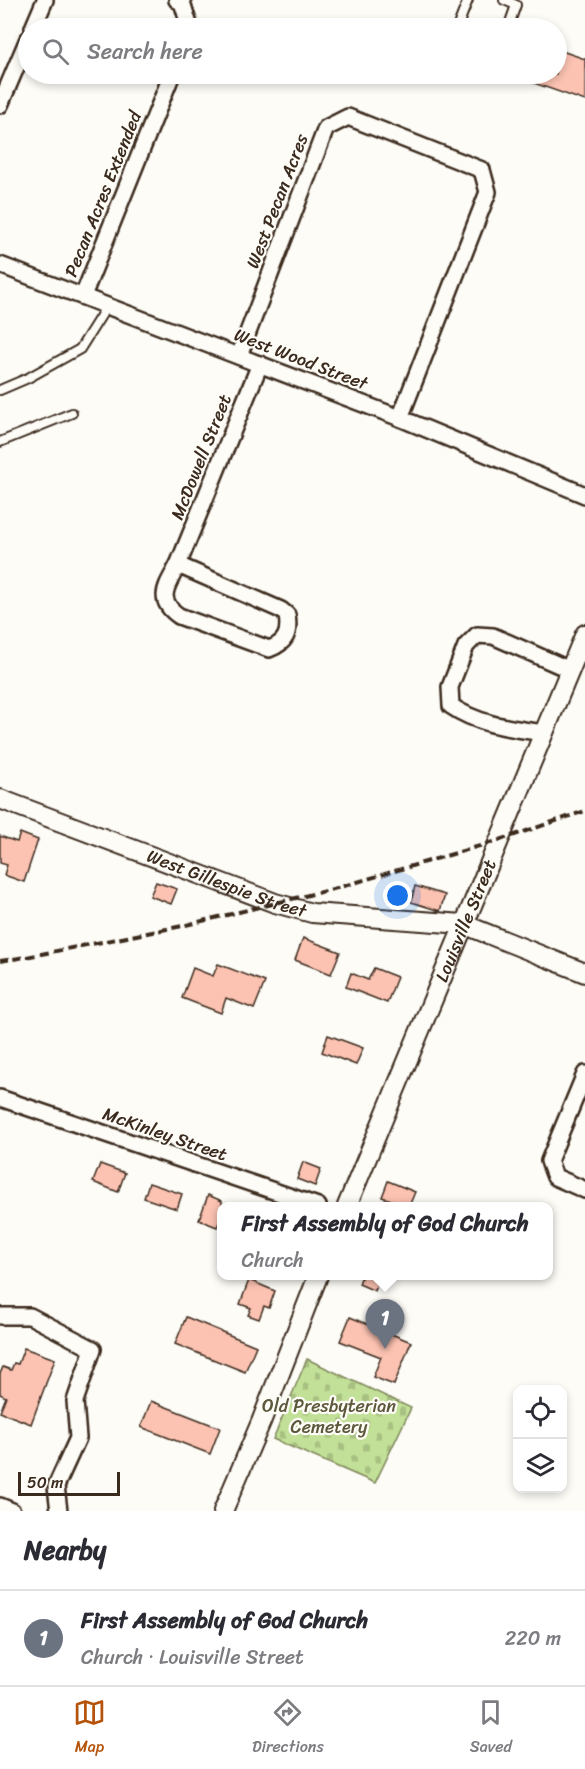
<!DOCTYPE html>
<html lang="en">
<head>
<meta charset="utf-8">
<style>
	:root { --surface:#fff; --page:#f2f2f3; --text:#2b2b33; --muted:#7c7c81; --line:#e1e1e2; --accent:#b45309 }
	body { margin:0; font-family:Sriracha,sans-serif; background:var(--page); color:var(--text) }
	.controls { position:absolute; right:18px; bottom:18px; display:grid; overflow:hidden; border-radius:12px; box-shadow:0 3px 9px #0003 }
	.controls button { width:54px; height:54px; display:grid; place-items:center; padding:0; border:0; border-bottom:2px solid var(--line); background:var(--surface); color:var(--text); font:30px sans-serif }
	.scale { position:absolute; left:18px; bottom:15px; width:102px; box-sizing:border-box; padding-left:6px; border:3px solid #3b2a1e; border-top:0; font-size:16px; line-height:21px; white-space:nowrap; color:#3b2a1e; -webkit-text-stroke:4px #fdfcf7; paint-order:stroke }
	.you { position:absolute; left:398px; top:896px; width:21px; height:21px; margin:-15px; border:4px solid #fff; border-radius:50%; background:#1a73e8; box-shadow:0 0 0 9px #1a73e833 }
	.badge { display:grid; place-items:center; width:39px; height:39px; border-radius:50%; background:var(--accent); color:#fff; font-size:20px; font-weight:700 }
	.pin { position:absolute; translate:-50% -50px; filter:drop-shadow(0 2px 3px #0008) }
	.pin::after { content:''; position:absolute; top:32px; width:21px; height:18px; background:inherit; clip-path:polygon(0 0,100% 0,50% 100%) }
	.popup { position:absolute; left:217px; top:1202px; width:336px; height:78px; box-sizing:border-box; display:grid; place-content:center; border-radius:12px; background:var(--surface); filter:drop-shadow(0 2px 4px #0005); font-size:20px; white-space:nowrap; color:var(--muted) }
	.popup b { font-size:22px; color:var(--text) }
	.popup::after { content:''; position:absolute; left:50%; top:100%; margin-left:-12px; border:12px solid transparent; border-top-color:var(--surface) }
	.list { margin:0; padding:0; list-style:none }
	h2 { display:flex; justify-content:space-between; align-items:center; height:78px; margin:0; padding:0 24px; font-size:26px }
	h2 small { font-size:20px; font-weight:400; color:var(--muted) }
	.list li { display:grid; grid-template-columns:39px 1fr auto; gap:18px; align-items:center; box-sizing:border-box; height:96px; padding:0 24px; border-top:2px solid var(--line) }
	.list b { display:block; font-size:22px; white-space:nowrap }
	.list p { margin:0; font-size:20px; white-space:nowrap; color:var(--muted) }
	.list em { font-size:20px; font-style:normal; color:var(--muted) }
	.icon { flex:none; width:33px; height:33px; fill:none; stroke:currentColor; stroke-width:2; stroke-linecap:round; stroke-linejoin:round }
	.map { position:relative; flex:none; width:585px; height:1511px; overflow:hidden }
	.search { position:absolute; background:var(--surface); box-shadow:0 3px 9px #0003; left:18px; right:18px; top:18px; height:66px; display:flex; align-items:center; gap:15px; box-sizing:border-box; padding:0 21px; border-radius:33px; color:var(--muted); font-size:22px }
	.sheet { height:174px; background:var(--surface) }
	nav { display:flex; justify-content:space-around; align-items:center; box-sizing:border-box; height:84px; border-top:2px solid var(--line); background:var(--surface); font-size:16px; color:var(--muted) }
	nav a { display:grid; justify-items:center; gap:3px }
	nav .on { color:var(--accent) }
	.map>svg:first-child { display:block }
	.cemetery { fill:url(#cemetery-stones); stroke:#7e855a; stroke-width:1.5 }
	.building { fill:#fcc3b2; stroke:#3b2a1e; stroke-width:1.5 }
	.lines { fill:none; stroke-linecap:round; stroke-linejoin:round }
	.service-casing { stroke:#3b2a1e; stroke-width:12 }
	.minor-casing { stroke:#3b2a1e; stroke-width:20 }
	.tertiary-casing { stroke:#3b2a1e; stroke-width:22 }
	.service { stroke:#fdfcf7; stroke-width:8 }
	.minor { stroke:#fdfcf7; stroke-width:15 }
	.tertiary { stroke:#fdfcf7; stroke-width:18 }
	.rail { stroke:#3b2a1e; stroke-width:4; stroke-dasharray:9 4.5; stroke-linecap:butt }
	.labels { text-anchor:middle; stroke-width:4.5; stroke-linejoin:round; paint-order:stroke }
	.street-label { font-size:18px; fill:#3b2a1e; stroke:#fdfcf7 }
	.park-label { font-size:18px; fill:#5d583c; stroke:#fdfcf7 }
</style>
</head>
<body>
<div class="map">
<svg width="585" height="1511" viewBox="0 0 585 1511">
	<defs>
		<pattern id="cemetery-stones" width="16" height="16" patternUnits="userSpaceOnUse" patternTransform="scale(1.5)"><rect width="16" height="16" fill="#c2e097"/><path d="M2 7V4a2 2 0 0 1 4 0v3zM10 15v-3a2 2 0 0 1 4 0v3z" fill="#a8c082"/></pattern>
	</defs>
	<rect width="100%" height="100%" fill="#fdfcf7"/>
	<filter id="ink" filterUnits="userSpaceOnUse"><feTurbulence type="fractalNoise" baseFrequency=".0167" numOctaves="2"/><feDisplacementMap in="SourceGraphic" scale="12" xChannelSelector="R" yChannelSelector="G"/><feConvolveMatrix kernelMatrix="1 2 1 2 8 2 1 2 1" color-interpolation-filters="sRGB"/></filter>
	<g filter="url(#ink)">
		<polygon class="cemetery" points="307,1359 411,1408 375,1483 273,1439"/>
		<g class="building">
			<polygon points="556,49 585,59 585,101 511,75 512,74 556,74"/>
			<polygon points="20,833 38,840 24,882 4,875 7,865 0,863 0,836 17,842"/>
			<polygon points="156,882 177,889 171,904 150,896"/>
			<polygon points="415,886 445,895 440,911 411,902"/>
			<polygon points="303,938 340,952 331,974 295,960"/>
			<polygon points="218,964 265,982 254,1009 226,998 221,1013 182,998 193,968 213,976"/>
			<polygon points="374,968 397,977 387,1003 346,987 351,973 368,980"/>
			<polygon points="328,1035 363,1048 356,1065 322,1052"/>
			<polygon points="303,1162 321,1169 315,1186 297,1179"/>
			<polygon points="100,1164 125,1173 118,1192 93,1182"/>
			<polygon points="388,1181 415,1192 409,1206 382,1197"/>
			<polygon points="149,1183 182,1194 177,1209 144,1198"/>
			<polygon points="208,1195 222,1201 222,1216 217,1227 199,1220"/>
			<polygon points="362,1275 380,1275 375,1291 359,1284"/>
			<polygon points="249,1280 275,1291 269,1308 264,1306 259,1319 248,1315 251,1308 240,1304"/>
			<polygon points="186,1317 256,1346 245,1372 175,1344"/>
			<polygon points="350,1317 411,1342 394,1385 373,1377 381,1357 340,1341"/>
			<polygon points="24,1348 55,1359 31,1424 0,1412 6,1397 0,1394 0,1374 3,1367 11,1370 14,1363 18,1364"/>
			<polygon points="151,1401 220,1428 210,1454 141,1427"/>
		</g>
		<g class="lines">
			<defs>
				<g id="service">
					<polyline points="504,0 516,5 508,28"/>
					<polyline points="457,28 468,0"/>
					<polyline points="0,390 28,378 80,349 107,306"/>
					<polyline points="0,442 72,413"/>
				</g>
				<g id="minor">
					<polyline points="177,0 182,2 190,28"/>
					<polyline points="33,28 45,0"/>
					<polyline points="0,105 28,39"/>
					<polyline points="0,265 400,418 585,495"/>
					<polyline points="83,296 172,74"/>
					<polyline points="239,356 326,128 348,117 482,170 488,192 400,418"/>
					<path d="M178 565 281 610 287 615C290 633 286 643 269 649L179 616C155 599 167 586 178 565Z"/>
					<polyline points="178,565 260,364"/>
					<path d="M544 733C510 728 479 725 451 706L450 687 466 646 477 635 493 636 570 670"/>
					<polyline points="585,1074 549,1161 555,1177 585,1190"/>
					<polyline points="0,1098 318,1206"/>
					<polyline points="0,1316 30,1316 93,1349 75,1401 78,1438 56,1486 59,1511"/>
					<polyline points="0,1506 12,1511"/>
				</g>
				<g id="tertiary">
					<path id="s1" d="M0 799 275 903 312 913 463 924 585 973"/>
					<path id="s2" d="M347 1206 585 634"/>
					<polyline points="223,1511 261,1422 318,1276"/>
				</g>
			</defs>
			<use href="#service" class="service-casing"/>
			<use href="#minor" class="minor-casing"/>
			<use href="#tertiary" class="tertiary-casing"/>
			<use href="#service" class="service"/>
			<use href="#minor" class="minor"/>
			<use href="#tertiary" class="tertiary"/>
			<polyline class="rail" points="0,961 26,957 182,926 337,888 500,840 585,811"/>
		</g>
	</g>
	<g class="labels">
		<g class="street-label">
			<text transform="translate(103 194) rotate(-68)" y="6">Pecan Acres Extended</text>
			<text transform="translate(277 201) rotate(-69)" y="6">West Pecan Acres</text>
			<text transform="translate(301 359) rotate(21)" y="6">West Wood Street</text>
			<text transform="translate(201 457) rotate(-68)" y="6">McDowell Street</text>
			<text dy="6" stroke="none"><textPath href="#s1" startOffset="242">West Gillespie Street</textPath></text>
			<text dy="6" stroke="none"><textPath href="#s2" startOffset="309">Louisville Street</textPath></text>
			<text transform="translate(165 1134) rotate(19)" y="6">McKinley Street</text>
		</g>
		<g class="park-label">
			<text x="329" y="1412">Old Presbyterian<tspan x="329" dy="21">Cemetery</tspan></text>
		</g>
	</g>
</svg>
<div class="controls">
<button><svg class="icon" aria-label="locate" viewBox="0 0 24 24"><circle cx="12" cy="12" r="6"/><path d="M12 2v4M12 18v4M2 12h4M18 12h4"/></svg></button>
<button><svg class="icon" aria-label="layers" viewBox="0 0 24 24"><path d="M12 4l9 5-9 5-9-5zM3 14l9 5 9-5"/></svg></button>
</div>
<div class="scale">50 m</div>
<div class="you"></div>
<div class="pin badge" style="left:385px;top:1349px;background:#6b7280">1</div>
<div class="popup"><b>First Assembly of God Church</b>Church</div>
<div class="search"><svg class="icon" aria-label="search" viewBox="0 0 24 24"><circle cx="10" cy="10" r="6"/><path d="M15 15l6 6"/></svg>Search here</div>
</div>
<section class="sheet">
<h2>Nearby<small></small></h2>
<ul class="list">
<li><span class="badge" style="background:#6b7280">1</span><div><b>First Assembly of God Church</b><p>Church · Louisville Street</p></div><em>220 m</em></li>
</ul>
</section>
<nav>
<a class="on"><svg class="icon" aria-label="map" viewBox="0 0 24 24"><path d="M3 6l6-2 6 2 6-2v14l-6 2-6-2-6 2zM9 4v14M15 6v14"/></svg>Map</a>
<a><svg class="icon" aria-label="directions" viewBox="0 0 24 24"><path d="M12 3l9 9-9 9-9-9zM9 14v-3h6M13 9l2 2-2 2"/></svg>Directions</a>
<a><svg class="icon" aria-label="saved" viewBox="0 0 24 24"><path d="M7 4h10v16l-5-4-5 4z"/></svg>Saved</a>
</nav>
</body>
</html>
